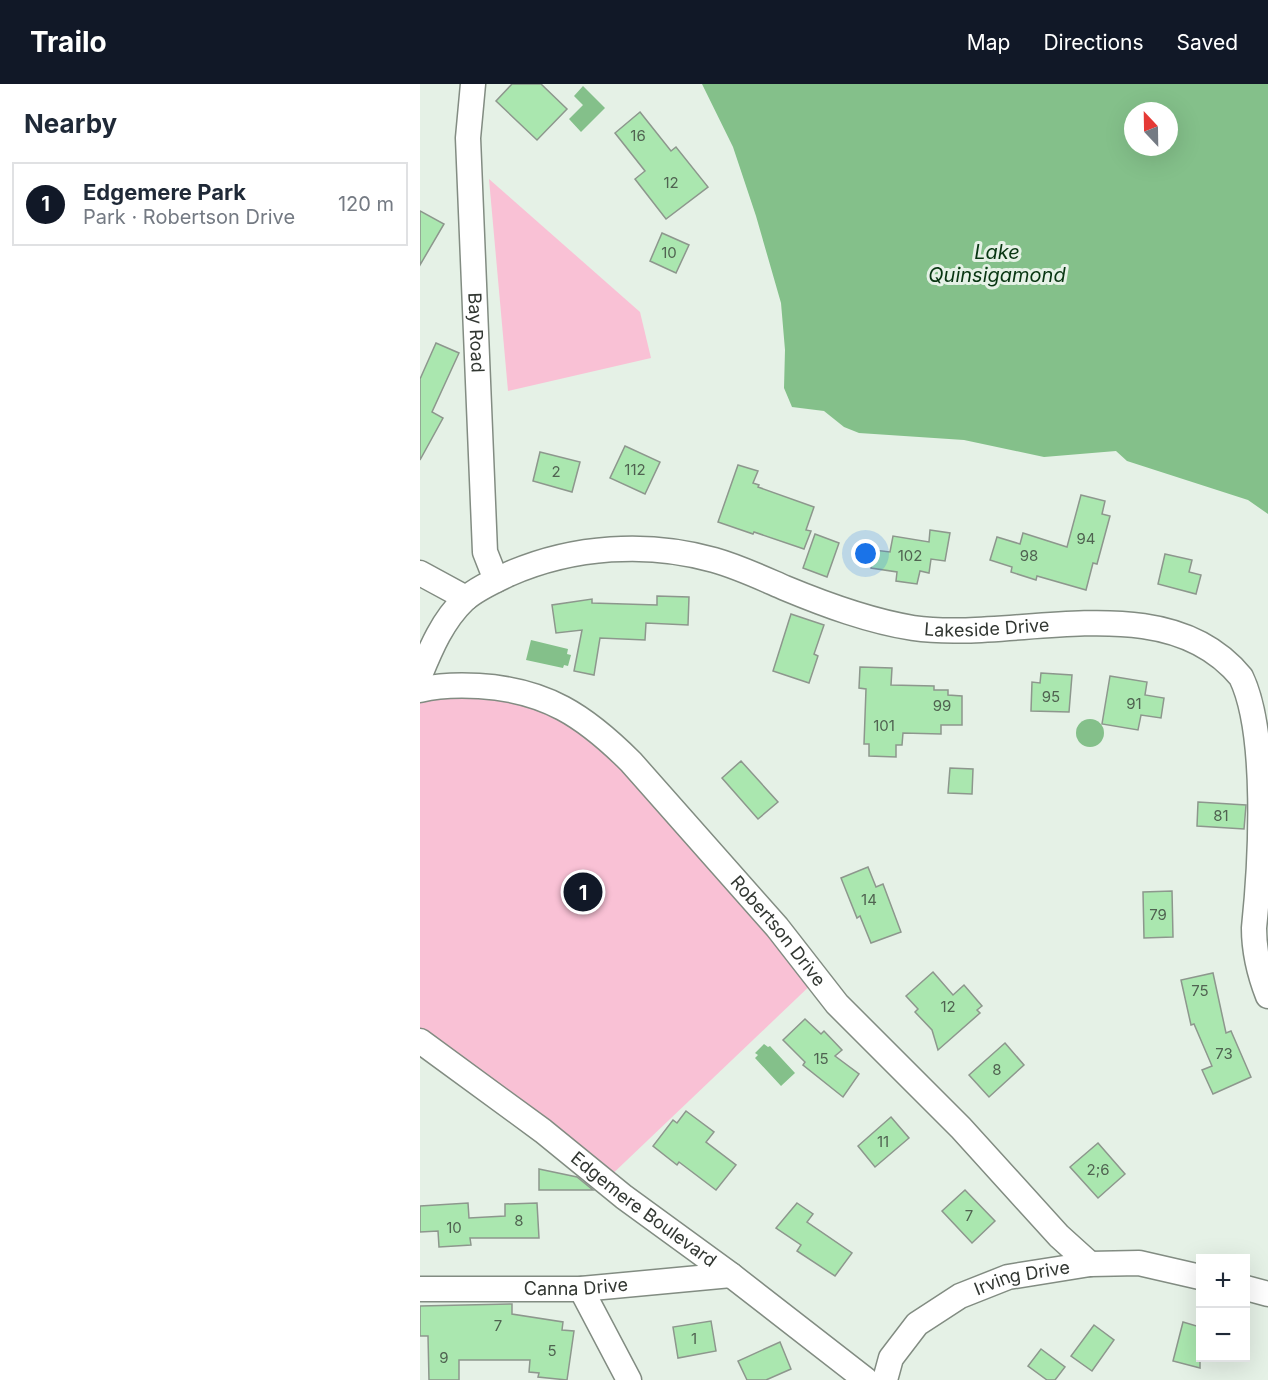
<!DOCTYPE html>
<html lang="en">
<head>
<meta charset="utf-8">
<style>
	:root { --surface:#fff; --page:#f6f6f7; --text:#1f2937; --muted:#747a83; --line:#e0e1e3; --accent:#111827 }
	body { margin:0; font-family:Inter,sans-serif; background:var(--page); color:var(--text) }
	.controls { position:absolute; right:18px; bottom:18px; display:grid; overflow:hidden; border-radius:0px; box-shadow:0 6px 24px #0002 }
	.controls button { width:54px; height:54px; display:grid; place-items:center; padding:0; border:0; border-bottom:2px solid var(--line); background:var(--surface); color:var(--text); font:30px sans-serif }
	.compass { position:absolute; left:704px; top:18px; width:54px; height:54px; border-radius:50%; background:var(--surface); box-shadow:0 6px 24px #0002; rotate:338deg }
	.you { position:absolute; left:446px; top:470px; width:21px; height:21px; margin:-15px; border:4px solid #fff; border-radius:50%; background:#1a73e8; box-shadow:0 0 0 9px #1a73e833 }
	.badge { display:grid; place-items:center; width:39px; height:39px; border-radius:50%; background:var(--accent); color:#fff; font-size:20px; font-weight:700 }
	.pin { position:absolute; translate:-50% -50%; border:3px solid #fff; box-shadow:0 2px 6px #0006 }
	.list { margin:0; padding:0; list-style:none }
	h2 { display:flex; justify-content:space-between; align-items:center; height:78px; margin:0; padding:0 24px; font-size:26px }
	h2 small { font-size:20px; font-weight:400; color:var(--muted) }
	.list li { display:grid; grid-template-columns:39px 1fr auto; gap:18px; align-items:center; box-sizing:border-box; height:84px; margin:0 12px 12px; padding:0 12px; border:2px solid var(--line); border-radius:0px }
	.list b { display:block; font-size:22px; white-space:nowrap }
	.list p { margin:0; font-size:20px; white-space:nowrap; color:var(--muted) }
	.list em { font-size:20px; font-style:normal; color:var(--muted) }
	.map { position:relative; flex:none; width:848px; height:1296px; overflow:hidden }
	header { display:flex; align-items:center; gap:36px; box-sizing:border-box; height:84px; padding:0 30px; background:var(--accent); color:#fff }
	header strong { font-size:28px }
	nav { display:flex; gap:33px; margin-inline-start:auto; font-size:21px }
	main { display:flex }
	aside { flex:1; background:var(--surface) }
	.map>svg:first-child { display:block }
	.green { fill:#f9c1d5 }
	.water { fill:#84c08a; fill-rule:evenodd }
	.building { fill:#aae7af; stroke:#8d978d; stroke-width:1.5 }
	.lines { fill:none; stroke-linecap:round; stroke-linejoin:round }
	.minor-casing { stroke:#828c82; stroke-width:27 }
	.minor { stroke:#fff; stroke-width:24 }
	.labels { text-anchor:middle; stroke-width:6; stroke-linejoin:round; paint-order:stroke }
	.number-label { font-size:15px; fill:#506351 }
	.street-label { font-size:18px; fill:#323732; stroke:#e5f1e6 }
	.water-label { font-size:20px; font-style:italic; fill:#083612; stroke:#e5f1e6 }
</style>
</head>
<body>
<header>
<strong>Trailo</strong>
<nav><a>Map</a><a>Directions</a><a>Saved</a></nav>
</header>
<main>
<aside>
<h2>Nearby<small></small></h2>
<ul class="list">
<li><span class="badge">1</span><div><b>Edgemere Park</b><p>Park · Robertson Drive</p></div><em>120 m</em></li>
</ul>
</aside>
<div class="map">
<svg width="848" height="1296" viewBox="0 0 848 1296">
	<rect width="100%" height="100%" fill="#e5f1e6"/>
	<g class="green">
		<polygon points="69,95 220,228 231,274 88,307"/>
		<polygon points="50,602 163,636 397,895 185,1097 0,958 0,607"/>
	</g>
	<g class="water">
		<path d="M282 0H848V430L828 416 707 377 696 367 624 373 544 356 439 349 424 343 404 327 372 323 364 304 365 266 361 219 336 132 313 63ZM713 27H749V63H713Z"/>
		<polygon points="163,2 185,24 161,48 149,35 163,21 154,12"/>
		<polygon points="111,556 148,565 147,570 151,571 148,582 144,581 143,584 106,576"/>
		<circle cx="670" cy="649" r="14"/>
		<polygon points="344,960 348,963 350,962 375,989 361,1002 335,974 338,971 335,969"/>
	</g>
	<g class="building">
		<polygon points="92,0 121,0 147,25 117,56 76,17"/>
		<polygon points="220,28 251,67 256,63 288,103 246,135 215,95 225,87 195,49"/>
		<polygon points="0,127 24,140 0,181"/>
		<polygon points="242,149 269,161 256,189 230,177"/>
		<polygon points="16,259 39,269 12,328 23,334 0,376 0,295"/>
		<polygon points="205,362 240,378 225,410 190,394"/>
		<polygon points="120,368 160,378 152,408 113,397"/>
		<polygon points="318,381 338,387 333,399 339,401 338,403 394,423 386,446 391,447 384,465 334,448 333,450 298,438"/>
		<polygon points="661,411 685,417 682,430 690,432 677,480 673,479 666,506 617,492 616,496 591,488 592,483 570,476 577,453 600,460 603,449 647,463"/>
		<polygon points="510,446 530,449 525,477 511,475 509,489 500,487 497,500 476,497 477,488 451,484 454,466 470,468 473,452 509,458"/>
		<polygon points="395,450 419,459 407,493 383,484"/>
		<polygon points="745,470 772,476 769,488 781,491 776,510 738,500"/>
		<polygon points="237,512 269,513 268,541 226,539 225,556 180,554 174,591 154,587 162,546 136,549 132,521 172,515 172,519 237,521"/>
		<polygon points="371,530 404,541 394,570 398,572 389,599 353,587"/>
		<polygon points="440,583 472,584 471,601 514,602 514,606 528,606 528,611 542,612 542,641 521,641 521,650 483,649 482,661 476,661 476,673 449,672 449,660 444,660 446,605 439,604"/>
		<polygon points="621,589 652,591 649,628 611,627 612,598 620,599"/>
		<polygon points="690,592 727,598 725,611 744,614 741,634 721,631 718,646 682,640"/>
		<polygon points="321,677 358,718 338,735 302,694"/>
		<polygon points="530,684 553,685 552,710 528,709"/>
		<polygon points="778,718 826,721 824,745 777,742"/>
		<polygon points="448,783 456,803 463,800 481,848 451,859 440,832 437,834 421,794"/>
		<polygon points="752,807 753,853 724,854 723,808"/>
		<polygon points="513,888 533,911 544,901 562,922 557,926 560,929 518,966 512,946 495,928 498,925 486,912"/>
		<polygon points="793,889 806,949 811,947 831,993 793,1010 782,986 792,982 774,940 771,941 761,896"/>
		<polygon points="385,935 401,950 404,947 422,966 415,972 439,990 423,1013 383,981 385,978 363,956"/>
		<polygon points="585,959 604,981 569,1013 549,991"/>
		<polygon points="266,1027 294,1048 286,1058 316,1081 296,1106 259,1078 257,1081 233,1062 253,1036 257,1039"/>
		<polygon points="471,1033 489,1054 455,1083 438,1062"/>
		<polygon points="678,1059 705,1090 678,1114 650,1083"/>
		<polygon points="119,1085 157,1093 173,1106 119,1106"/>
		<polygon points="545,1106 575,1137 552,1159 522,1127"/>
		<polygon points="48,1119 49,1134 85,1132 85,1120 117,1119 119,1154 50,1154 51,1161 19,1163 18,1147 0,1148 0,1122"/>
		<polygon points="377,1119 393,1130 387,1138 432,1169 415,1192 377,1167 381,1161 356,1144"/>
		<polygon points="92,1220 92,1230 143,1238 142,1246 154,1247 147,1296 118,1293 119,1289 109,1288 110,1276 39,1276 39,1296 9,1296 8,1252 0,1252 0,1222"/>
		<polygon points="291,1237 296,1267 258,1274 253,1243"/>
		<polygon points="763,1238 780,1243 780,1284 753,1277"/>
		<polygon points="674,1241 694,1256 672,1287 651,1272"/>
		<polygon points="360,1258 371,1285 346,1296 327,1296 318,1277"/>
		<polygon points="621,1265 645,1283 635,1296 627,1296 608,1282"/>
	</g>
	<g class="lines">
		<defs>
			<g id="minor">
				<path id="s1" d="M53 0 48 54 65 468 76 496"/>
				<polyline points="0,489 46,514"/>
				<path id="s2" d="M0 591C11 564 23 536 44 516 56 505 74 497 89 490 153 462 228 457 294 476 319 483 342 494 365 504 406 521 449 537 493 544 595 559 745 500 821 593 848 649 841 777 834 844 834 868 839 889 848 912"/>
				<path id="s3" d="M0 606C19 601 40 601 59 602 126 606 165 632 211 678L357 843 417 920 541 1044 639 1152 670 1180"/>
				<path id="s4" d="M0 957 123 1047 204 1113 311 1191 446 1296"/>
				<polyline points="826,1204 848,1210"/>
				<path id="s5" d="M0 1205H161L311 1191"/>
				<polyline points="161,1205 209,1296"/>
				<path id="s6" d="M465 1296 471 1274 497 1240 540 1212 588 1193 670 1180 719 1179 780 1193"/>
			</g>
		</defs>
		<use href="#minor" class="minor-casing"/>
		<use href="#minor" class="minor"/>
	</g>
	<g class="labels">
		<g class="number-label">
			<text x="218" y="57">16</text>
			<text x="251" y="104">12</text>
			<text x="249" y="174">10</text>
			<text x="215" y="391">112</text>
			<text x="136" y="393">2</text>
			<text x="666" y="460">94</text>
			<text x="490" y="477">102</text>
			<text x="609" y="477">98</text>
			<text x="631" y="618">95</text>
			<text x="714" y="625">91</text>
			<text x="522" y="627">99</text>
			<text x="464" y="647">101</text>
			<text x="801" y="737">81</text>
			<text x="449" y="821">14</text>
			<text x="738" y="836">79</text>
			<text x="780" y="912">75</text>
			<text x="528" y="928">12</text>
			<text x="804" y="975">73</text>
			<text x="401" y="980">15</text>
			<text x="577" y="991">8</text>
			<text x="463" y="1063">11</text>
			<text x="678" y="1091">2;6</text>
			<text x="549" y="1137">7</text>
			<text x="99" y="1142">8</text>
			<text x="34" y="1149">10</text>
			<text x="78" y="1247">7</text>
			<text x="274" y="1260">1</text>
			<text x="132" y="1272">5</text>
			<text x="24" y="1279">9</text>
		</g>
		<g class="street-label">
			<text dy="6" stroke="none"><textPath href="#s1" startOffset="249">Bay Road</textPath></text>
			<text dy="6" stroke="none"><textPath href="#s2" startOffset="634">Lakeside Drive</textPath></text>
			<text dy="6" stroke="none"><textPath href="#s3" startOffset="458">Robertson Drive</textPath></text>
			<text dy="6" stroke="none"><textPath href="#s4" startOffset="280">Edgemere Boulevard</textPath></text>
			<text dy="6" stroke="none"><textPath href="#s6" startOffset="182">Irving Drive</textPath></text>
			<text dy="6" stroke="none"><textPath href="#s5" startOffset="156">Canna Drive</textPath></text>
		</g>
		<g class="water-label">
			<text x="577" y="175">Lake<tspan x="577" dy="23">Quinsigamond</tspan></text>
		</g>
	</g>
</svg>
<div class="controls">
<button>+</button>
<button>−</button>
</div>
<svg class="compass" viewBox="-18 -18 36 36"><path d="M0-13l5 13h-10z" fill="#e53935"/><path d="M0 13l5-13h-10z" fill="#747a83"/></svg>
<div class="you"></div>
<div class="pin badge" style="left:163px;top:808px">1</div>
</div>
</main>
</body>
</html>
